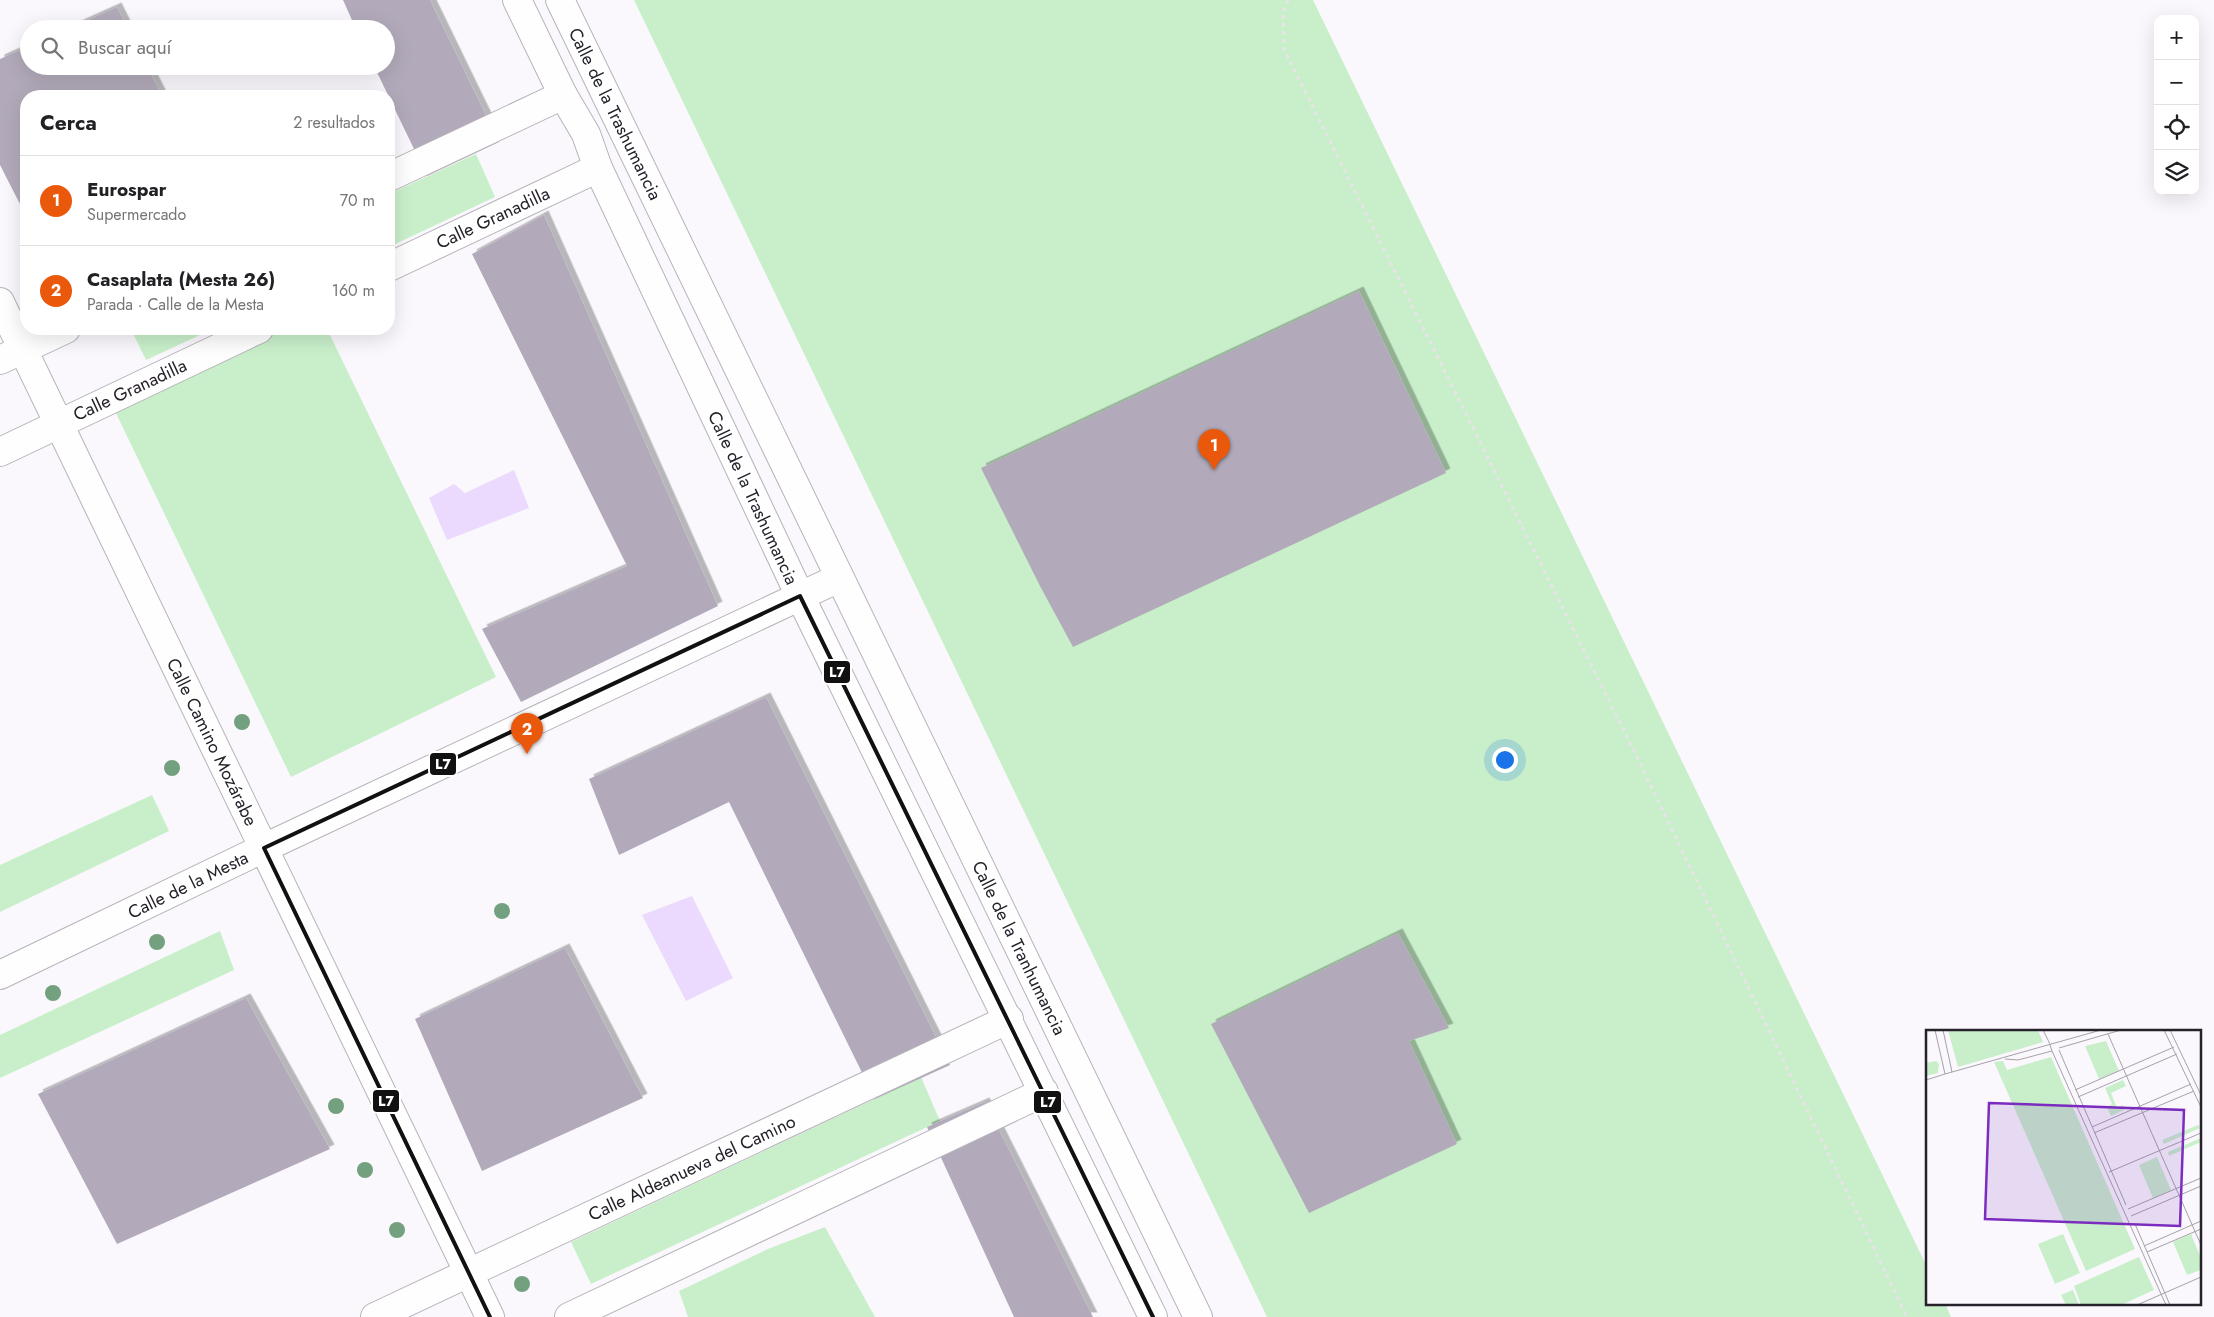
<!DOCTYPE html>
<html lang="es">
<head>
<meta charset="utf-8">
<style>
	:root { --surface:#fff; --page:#f2f2f2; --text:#202124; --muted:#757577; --line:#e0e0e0; --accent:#ea580c }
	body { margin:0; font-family:Jost,sans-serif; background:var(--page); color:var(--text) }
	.controls { position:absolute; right:15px; top:15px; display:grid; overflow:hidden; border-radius:10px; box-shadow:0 5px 20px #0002 }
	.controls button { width:45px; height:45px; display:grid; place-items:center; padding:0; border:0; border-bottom:1px solid var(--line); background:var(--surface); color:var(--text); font:25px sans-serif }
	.you { position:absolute; left:1504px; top:759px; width:18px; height:18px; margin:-12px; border:4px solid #fff; border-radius:50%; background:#1a73e8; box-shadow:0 0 0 8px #1a73e833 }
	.badge { display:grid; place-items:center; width:32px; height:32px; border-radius:50%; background:var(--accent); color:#fff; font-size:16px; font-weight:700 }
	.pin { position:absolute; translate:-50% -41px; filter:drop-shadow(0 1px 2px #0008) }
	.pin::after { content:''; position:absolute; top:26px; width:18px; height:15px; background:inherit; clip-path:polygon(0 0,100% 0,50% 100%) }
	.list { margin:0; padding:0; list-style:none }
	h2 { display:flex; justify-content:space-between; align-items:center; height:65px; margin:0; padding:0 20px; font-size:21px }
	h2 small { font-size:16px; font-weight:400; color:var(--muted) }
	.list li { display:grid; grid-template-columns:32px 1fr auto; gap:15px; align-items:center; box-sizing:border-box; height:90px; padding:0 20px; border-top:1px solid var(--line) }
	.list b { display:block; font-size:19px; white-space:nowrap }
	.list p { margin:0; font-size:16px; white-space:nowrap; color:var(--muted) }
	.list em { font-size:16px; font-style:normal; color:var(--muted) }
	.icon { flex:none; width:28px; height:28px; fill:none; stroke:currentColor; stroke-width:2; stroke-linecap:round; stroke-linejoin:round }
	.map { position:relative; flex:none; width:2214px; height:1317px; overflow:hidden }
	.search { position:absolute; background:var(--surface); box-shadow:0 5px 20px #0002; left:20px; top:20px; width:375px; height:55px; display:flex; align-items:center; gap:12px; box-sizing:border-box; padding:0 18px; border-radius:28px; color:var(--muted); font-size:19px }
	.panel { position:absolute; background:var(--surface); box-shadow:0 5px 20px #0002; left:20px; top:90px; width:375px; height:245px; border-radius:20px }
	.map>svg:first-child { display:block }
	.green { fill:#c8efca }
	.water { fill:#ebd9fe }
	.building { fill:#b2aaba; filter:url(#shadow) }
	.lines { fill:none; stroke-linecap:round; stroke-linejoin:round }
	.pedestrian-casing { stroke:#b6b3b9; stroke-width:30 }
	.minor-casing { stroke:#b6b3b9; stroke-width:30 }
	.path { stroke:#e6e4e6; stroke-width:3; stroke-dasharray:4 4; stroke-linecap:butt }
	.pedestrian { stroke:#fefeff; stroke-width:28 }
	.minor { stroke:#fefeff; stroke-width:28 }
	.bus-1-casing { stroke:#fff; stroke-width:8 }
	.bus-1 { stroke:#111; stroke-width:4 }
	.tree { fill:#73a07e }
	.labels { text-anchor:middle; stroke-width:5; stroke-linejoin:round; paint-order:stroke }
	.street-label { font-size:18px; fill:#26212a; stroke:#fff }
	.inset-road { fill:none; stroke:#a5a2a8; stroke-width:1 }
	.view { fill:#7b2cbf; fill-opacity:0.15; stroke:#7b2cbf; stroke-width:2.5 }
	.inset-edge { fill:none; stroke:#26212a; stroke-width:2.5 }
	.line-badge { stroke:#fff; stroke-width:2 }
	.badge-label { font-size:14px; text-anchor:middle; font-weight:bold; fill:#fff }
</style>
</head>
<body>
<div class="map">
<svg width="2214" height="1317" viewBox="0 0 2214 1317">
	<defs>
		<filter id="shadow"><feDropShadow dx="4.5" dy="-4.5" stdDeviation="0" flood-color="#0004"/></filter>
	</defs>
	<rect width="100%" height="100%" fill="#faf8fc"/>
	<g class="green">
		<polygon points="634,0 1313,0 1928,1269 1928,1303 1945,1303 1951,1317 1267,1317"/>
		<polygon points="476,154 495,197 389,247 389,194"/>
		<polygon points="131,329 213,329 146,360"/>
		<polygon points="275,329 327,329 496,677 291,777 113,407"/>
		<polygon points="152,795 169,831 0,912 0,865"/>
		<polygon points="220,931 234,970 0,1078 0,1035"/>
		<polygon points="921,1077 940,1121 591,1284 571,1242"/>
		<polygon points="825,1227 875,1317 688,1317 679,1291 768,1249"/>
	</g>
	<g class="water">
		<polygon points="514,470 529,508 447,540 429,498 454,484 465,493"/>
		<polygon points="692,896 733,978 686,1001 642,915"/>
	</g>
	<g class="building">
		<polygon points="343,0 430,0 499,142 427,176 374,66 386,66 386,29 356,29"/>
		<polygon points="117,7 128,29 68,29"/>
		<polygon points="29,46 29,66 147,66 162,96 26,96 26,201 20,204 0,165 0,59"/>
		<polygon points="544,215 718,606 521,702 482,629 627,566 472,254"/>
		<polygon points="1359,291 1446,473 1073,647 1040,586 981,468"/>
		<polygon points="766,697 950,1065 875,1099 729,802 619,855 589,779"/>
		<polygon points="1398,933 1449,1028 1409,1041 1457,1144 1309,1213 1211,1024"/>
		<polygon points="565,948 643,1098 482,1171 415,1019"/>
		<polygon points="246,998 330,1149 117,1244 38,1094"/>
		<polygon points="985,1102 1093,1317 1014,1317 927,1127"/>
	</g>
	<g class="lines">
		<defs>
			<g id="pedestrian">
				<polyline points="389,177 563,95"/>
				<polyline points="389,267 598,168"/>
				<polyline points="0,360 66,329"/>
				<polyline points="0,452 259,329"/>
				<polyline points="375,1317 1009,1019"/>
				<polyline points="569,1317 1044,1092"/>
			</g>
			<g id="minor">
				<polyline points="517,0 563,95 586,134 598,168 800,596 1153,1317"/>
				<polyline points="560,0 1198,1317"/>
				<polyline points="0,302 490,1317"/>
				<polyline points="0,975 264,848 839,578"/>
			</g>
		</defs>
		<use href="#pedestrian" class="pedestrian-casing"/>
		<use href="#minor" class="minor-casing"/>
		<polyline class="path" points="1288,0 1283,13 1284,49 1636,755 1907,1317"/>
		<use href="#pedestrian" class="pedestrian"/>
		<use href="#minor" class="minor"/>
		<defs>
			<polyline id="bus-1" points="490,1317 264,848 800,596 1153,1317"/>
		</defs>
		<use href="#bus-1" class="bus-1-casing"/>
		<use href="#bus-1" class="bus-1"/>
	</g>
	<g class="tree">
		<circle cx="242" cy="722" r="8"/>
		<circle cx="172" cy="768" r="8"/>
		<circle cx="502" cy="911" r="8"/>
		<circle cx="157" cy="942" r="8"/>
		<circle cx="53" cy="993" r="8"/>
		<circle cx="336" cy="1106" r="8"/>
		<circle cx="365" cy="1170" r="8"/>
		<circle cx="397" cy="1230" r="8"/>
		<circle cx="522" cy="1284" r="8"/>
	</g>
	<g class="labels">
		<g class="street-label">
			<text transform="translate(615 114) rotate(64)" y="6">Calle de la Trashumancia</text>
			<text transform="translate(493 218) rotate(-25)" y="6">Calle Granadilla</text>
			<text transform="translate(130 390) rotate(-25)" y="6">Calle Granadilla</text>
			<text transform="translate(753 498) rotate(65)" y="6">Calle de la Trashumancia</text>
			<text transform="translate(212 742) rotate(64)" y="6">Calle Camino Mozárabe</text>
			<text transform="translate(188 885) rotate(-26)" y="6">Calle de la Mesta</text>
			<text transform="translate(1019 948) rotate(64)" y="6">Calle de la Tranhumancia</text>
			<text transform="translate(692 1168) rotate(-25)" y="6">Calle Aldeanueva del Camino</text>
		</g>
	</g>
	<g transform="translate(1926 1030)">
		<rect width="275" height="275" fill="#faf8fc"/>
		<path d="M22 0H112L117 12 32 37ZM180 11 193 41 173 49 159 16ZM125 27 209 219 160 241 68 32 77 31 81 40ZM10 31 13 34 12 43 0 46V33ZM197 50 200 56 185 63 191 78 197 75 198 80 185 86 181 77 186 74 179 58ZM272 95 274 98 238 114 236 110ZM275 108V112L243 126 242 122ZM231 127 245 160 227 168 213 135ZM137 204 154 243 129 254 112 214ZM265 204 275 228V240L261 245 247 212ZM213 227 228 260 195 275H155L148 256ZM147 260 153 275H140L135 265Z" fill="#c8efca"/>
		<path class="inset-road" d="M9 0 19 44 175 0M17 0 26 42M117 0 124 14M238 0 275 77M244 0 275 65M182 4 275 215M133 18 195 0M133 20 200 175M126 21 240 275M79 29 92 30 126 21 124 15M0 50 19 44M149 60 248 17M152 67 251 24M166 97 265 54M168 103 268 61M183 142 275 103M202 179 275 148M205 186 275 156M209 194 244 275M218 216 275 191M221 222 275 199M211 275 275 247"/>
		<path class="view" d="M63 73 258 80 254 196 59 189Z"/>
		<rect width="275" height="275" class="inset-edge"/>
	</g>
	<g class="line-badge">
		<rect x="823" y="660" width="28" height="24" rx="5" fill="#111"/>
		<rect x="429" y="752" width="28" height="24" rx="5" fill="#111"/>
		<rect x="372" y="1089" width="28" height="24" rx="5" fill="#111"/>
		<rect x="1033" y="1090" width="29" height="24" rx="5" fill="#111"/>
	</g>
	<g class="badge-label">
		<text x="837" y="677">L7</text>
		<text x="443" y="769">L7</text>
		<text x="386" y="1106">L7</text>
		<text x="1048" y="1107">L7</text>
	</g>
</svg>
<div class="controls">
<button>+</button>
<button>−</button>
<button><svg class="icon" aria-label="locate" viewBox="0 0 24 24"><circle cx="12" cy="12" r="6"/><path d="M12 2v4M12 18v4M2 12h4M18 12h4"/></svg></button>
<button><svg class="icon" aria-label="layers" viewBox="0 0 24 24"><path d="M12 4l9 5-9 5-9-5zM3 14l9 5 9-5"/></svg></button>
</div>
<div class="you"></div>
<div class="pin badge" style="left:1214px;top:470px">1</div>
<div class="pin badge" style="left:527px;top:754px">2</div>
<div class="search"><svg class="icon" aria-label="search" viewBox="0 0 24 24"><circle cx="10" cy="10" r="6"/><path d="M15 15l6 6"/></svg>Buscar aquí</div>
<section class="panel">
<h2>Cerca<small>2 resultados</small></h2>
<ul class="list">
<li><span class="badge">1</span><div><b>Eurospar</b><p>Supermercado</p></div><em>70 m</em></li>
<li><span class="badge">2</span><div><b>Casaplata (Mesta 26)</b><p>Parada · Calle de la Mesta</p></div><em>160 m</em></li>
</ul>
</section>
</div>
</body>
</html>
